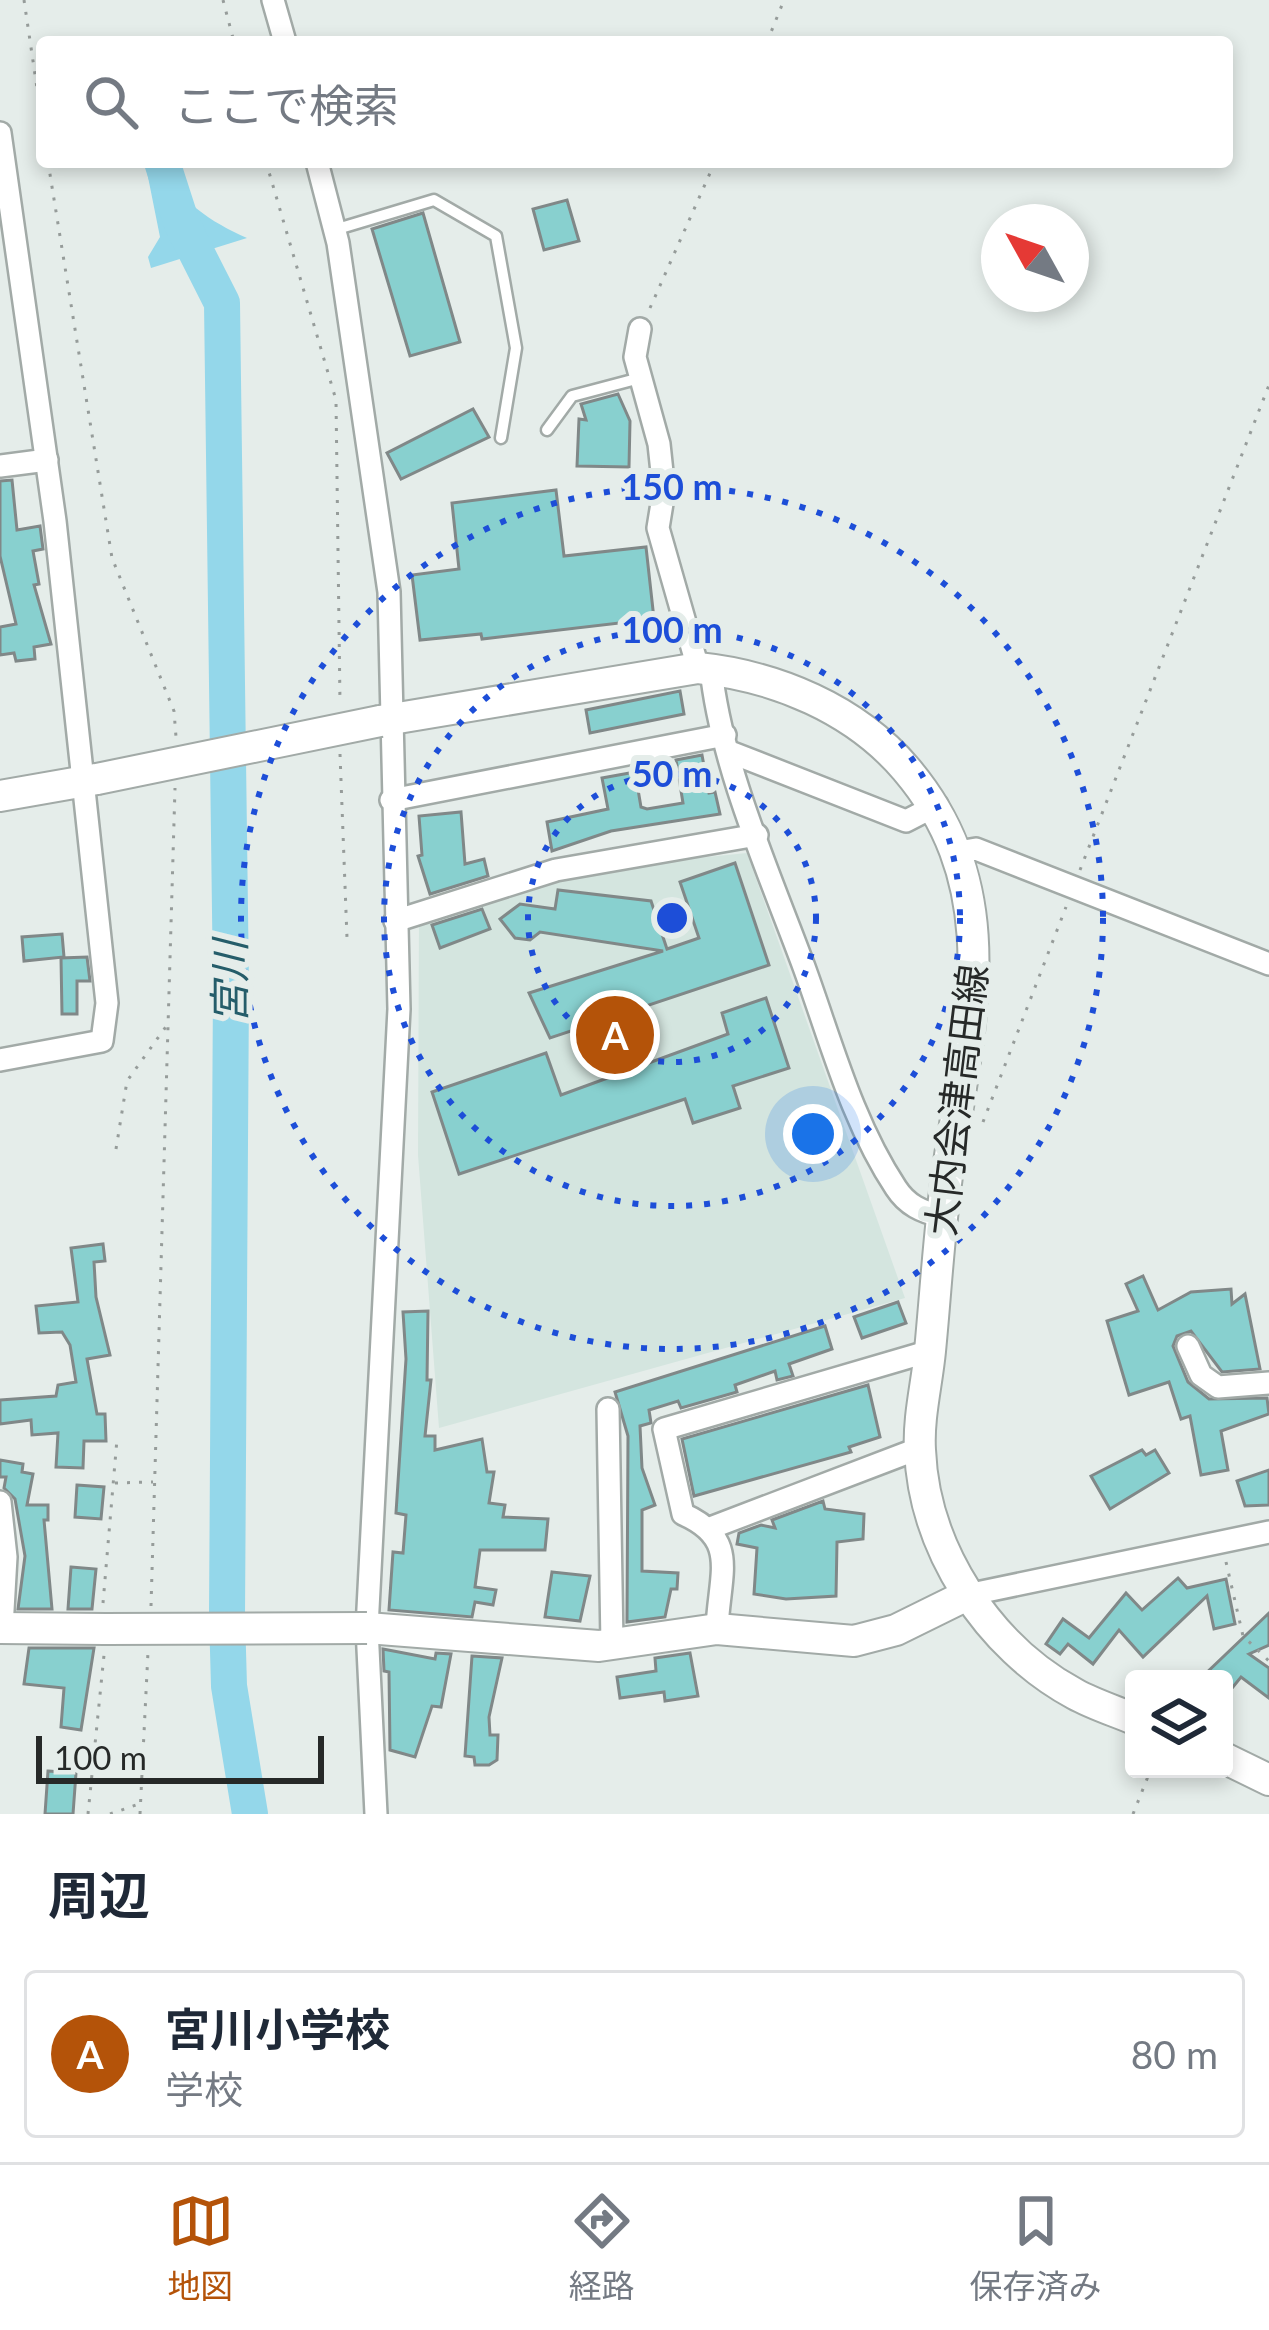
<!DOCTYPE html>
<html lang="ja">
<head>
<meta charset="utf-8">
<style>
	:root { --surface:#fff; --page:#f2f2f3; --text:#1f2937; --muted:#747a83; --line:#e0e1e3; --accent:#b45309 }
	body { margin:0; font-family:Lato,"Noto Sans JP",sans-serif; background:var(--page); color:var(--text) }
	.controls { position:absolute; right:36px; bottom:36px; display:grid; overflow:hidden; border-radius:12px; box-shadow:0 6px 18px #0003 }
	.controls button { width:108px; height:108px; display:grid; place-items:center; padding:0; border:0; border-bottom:3px solid var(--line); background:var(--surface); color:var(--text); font:60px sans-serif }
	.compass { position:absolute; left:981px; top:204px; width:108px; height:108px; border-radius:50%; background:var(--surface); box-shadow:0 6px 18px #0003; rotate:310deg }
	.scale { position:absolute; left:36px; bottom:30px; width:288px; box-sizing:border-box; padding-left:12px; border:6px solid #262928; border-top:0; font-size:33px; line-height:42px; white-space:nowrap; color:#262928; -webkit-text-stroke:9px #e5edea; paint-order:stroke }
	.you { position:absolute; left:813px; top:1134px; width:42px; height:42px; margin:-30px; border:9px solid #fff; border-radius:50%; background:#1a73e8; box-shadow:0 0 0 18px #1a73e833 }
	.badge { display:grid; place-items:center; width:78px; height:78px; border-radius:50%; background:var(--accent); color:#fff; font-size:39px; font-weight:700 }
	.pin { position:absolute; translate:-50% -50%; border:6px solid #fff; box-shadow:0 3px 12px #0006 }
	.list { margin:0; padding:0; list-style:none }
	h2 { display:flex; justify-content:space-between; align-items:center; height:156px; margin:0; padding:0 48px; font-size:51px }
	h2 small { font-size:39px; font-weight:400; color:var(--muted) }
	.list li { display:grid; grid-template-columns:78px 1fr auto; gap:36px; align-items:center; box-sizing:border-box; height:168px; margin:0 24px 24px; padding:0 24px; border:3px solid var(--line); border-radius:12px }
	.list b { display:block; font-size:45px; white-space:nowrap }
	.list p { margin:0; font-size:39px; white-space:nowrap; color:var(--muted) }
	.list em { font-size:39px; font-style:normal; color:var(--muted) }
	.icon { flex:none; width:66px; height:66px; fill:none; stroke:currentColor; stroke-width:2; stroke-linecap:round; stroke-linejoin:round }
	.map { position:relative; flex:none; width:1269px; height:1814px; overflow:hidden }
	.search { position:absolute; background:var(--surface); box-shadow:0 6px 18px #0003; left:36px; right:36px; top:36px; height:132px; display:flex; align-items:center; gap:30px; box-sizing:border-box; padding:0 42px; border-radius:12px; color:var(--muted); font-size:45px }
	.sheet { height:348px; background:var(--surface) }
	nav { display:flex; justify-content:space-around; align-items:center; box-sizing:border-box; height:168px; border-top:3px solid var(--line); background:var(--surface); font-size:33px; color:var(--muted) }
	nav a { display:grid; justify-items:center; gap:6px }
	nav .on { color:var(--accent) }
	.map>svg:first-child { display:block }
	.built { fill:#d4e5df }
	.water { fill:#94d7ea }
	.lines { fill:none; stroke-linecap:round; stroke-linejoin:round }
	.river { stroke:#94d7ea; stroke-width:36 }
	.building { fill:#88d0cf; stroke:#808888; stroke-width:3 }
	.lane-casing { stroke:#a2aaa7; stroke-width:15 }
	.street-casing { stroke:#a2aaa7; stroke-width:26 }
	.secondary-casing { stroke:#a2aaa7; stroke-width:34 }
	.path { stroke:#969c9a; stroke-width:3; stroke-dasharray:3 9; stroke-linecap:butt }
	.lane { stroke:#fff; stroke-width:10 }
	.street { stroke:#fff; stroke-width:21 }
	.secondary { stroke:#fff; stroke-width:30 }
	.secondary-bridge-casing { stroke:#a2aaa7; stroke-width:34; stroke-linecap:butt }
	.secondary-bridge { stroke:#fff; stroke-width:30 }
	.ring { fill:none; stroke:#1d4ed8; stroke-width:6; stroke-dasharray:6 12 }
	.labels { text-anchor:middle; stroke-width:12; stroke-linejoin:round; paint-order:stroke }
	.street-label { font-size:39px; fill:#262928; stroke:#e5edea }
	.water-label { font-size:42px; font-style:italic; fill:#255d6a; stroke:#e5edea }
	.centre { fill:#1d4ed8; stroke:#e5edea; stroke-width:6 }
	.ring-label { font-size:36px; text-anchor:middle; font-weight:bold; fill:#1d4ed8; stroke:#e5edea; stroke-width:12; stroke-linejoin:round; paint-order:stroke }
</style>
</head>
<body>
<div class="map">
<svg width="1269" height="1814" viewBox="0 0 1269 1814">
	<rect width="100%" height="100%" fill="#e5edea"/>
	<polygon class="built" points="747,853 905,1298 439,1428 418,1155 419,915 557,872"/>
	<path class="water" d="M145 162H164C177 201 211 222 247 238L151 268 148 257 160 237Z"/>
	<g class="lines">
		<polyline class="river" points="162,162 182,224 222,303 231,987 227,1616 229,1686 250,1814"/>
	</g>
	<g class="building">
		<polygon points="567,200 579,241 544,250 533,209"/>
		<polygon points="423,213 460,342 410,356 372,229"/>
		<polygon points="618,394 630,421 629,467 577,466 579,419 586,420 581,404"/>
		<polygon points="473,409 489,437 401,479 387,453"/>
		<polygon points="12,480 17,530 40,526 43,549 33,551 39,584 34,585 51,644 34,647 35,659 16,661 14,653 0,655 0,627 16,624 0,556 0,481"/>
		<polygon points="556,490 564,556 646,547 654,619 482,639 481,634 420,640 412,575 459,569 452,503"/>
		<polygon points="680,691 684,714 590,733 586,710"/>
		<polygon points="702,755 709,793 715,792 720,814 611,831 552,851 547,822 608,809 602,778 635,772 641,807 647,809 683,803 676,760"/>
		<polygon points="461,812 465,864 484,859 488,876 430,894 418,856 422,855 419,816"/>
		<polygon points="735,863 769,965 550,1038 529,993 663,951 540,932 530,940 515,938 500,919 520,904 555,909 558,890 651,901 667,949 699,938 680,882"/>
		<polygon points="482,909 490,929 440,948 432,925"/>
		<polygon points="62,934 64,957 24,961 22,937"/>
		<polygon points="87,957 90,981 77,981 77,1014 62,1014 61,958"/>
		<polygon points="766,998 789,1068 733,1086 740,1108 693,1123 685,1099 459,1174 432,1092 546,1053 561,1095 728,1034 722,1013"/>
		<polygon points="103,1244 105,1261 94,1262 96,1297 110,1355 87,1359 97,1414 105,1414 106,1441 84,1441 83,1468 56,1467 58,1433 32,1435 31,1420 0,1424 0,1400 56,1396 58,1385 76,1382 70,1345 62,1332 39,1333 36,1306 78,1302 71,1248"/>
		<polygon points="1143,1276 1158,1310 1191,1292 1231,1289 1232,1304 1245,1294 1260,1369 1222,1372 1191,1331 1177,1336 1173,1346 1188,1382 1209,1399 1267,1398 1269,1414 1221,1431 1228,1470 1201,1475 1190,1416 1181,1419 1169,1382 1129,1395 1107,1321 1138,1311 1126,1284"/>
		<polygon points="898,1302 906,1323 862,1338 854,1317"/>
		<polygon points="428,1311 427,1380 431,1380 425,1436 435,1436 435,1450 482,1439 487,1472 494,1472 489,1503 505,1505 503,1517 548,1519 545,1550 480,1550 475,1587 496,1590 493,1605 475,1602 472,1617 389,1610 393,1552 403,1553 406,1515 396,1513 406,1359 403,1312"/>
		<polygon points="825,1326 832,1349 789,1364 793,1376 777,1380 775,1371 735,1385 737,1392 681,1408 678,1401 649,1410 651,1423 640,1426 642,1468 655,1505 642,1510 642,1571 678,1573 677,1589 671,1589 665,1617 627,1622 628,1436 615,1392"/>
		<polygon points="868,1385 880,1437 849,1447 851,1452 694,1496 682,1439"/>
		<polygon points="1142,1450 1146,1455 1155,1450 1169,1473 1110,1509 1091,1476"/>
		<polygon points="0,1460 23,1464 22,1472 33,1474 27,1505 48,1505 48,1520 44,1520 52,1609 18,1609 25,1556 15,1499 4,1488 6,1477 0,1477"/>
		<polygon points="1269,1470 1269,1505 1245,1506 1237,1481"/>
		<polygon points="77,1485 104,1487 101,1519 75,1517"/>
		<polygon points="823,1501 825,1509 864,1514 863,1539 837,1542 836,1596 786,1599 754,1594 757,1548 737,1544 739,1533 761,1525 775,1528 772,1520"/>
		<polygon points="71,1567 96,1569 92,1609 68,1609"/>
		<polygon points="552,1572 590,1576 580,1621 545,1617"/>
		<polygon points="1178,1578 1187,1588 1226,1579 1235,1624 1214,1629 1207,1596 1143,1657 1119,1630 1093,1664 1068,1644 1060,1654 1046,1644 1063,1619 1089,1638 1126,1593 1142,1610"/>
		<polygon points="1269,1613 1269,1645 1249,1654 1269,1668 1269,1698 1241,1677 1224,1698 1224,1679 1200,1679"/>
		<polygon points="29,1648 94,1648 81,1730 61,1727 64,1688 24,1684"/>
		<polygon points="383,1649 435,1659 436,1653 451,1654 441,1707 432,1706 415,1757 390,1750 389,1672 384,1671"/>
		<polygon points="690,1653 698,1696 665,1701 664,1692 620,1698 617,1677 656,1671 655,1658"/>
		<polygon points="472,1656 502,1658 489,1717 490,1735 498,1735 497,1760 489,1765 475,1765 474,1757 465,1756"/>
		<polygon points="48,1771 76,1773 73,1814 45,1814"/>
	</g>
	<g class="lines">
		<defs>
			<g id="lane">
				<polyline points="334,230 434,200 496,236 516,348 501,438"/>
				<polyline points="547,430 572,396 640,378"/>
			</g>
			<g id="street">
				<polyline points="273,0 285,42"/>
				<polyline points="0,133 55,521 107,1003 102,1041 0,1060"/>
				<polyline points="317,162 338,243 389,592 399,1009 367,1628 376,1814"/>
				<polyline points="640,329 635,357 659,444 664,491 658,528 698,668"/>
				<polyline points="0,466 47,460"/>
				<path d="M711 669C721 766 770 875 804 967 831 1041 852 1122 896 1188 907 1205 922 1212 941 1216"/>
				<polyline points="730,752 906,821 937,805"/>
				<polyline points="391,800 725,735"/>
				<polyline points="958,852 976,849 1269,964"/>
				<polyline points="395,921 556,870 757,835"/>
				<polyline points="1188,1346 1201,1375 1218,1387 1269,1383"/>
				<polyline points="608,1409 612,1644"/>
				<polyline points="0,1502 6,1557 2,1628"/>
				<polyline points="713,1527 920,1448"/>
				<polyline points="967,1595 1269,1532"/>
				<path d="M717 1629C719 1574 740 1539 683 1514L664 1429 930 1351"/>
			</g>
			<g id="secondary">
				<path d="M380 721 698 668C776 676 855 709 906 769 1009 890 969 1026 948 1169 939 1229 936 1290 930 1351 927 1383 918 1418 920 1450 924 1549 988 1647 1075 1694 1093 1704 1115 1711 1134 1719"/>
				<polyline points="0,796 97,779"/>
				<polyline points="0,1628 105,1629"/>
				<polyline points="367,1628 599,1646 717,1629 854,1641 896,1630 967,1595"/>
				<polyline points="1224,1758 1269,1780"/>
			</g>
		</defs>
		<use href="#lane" class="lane-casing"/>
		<use href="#street" class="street-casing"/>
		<use href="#secondary" class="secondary-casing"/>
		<g class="path">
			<polyline points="24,0 42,122"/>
			<polyline points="223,0 234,42"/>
			<polyline points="767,42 784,0"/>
			<polyline points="48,162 112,558 174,711 176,737"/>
			<polyline points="266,162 336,400 340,702"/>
			<polyline points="650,308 715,162"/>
			<polyline points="340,754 347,938"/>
			<polyline points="1080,870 1269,385"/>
			<polyline points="983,1122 1066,907"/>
			<polyline points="116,1149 127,1081 170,1021"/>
			<polyline points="115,1483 153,1482"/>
			<polyline points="1226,1562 1243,1636 1269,1661"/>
			<polyline points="103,1603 117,1439"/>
			<polyline points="151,1606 175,788"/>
			<polyline points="88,1814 104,1655"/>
			<polyline points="110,1814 139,1804"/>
			<polyline points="140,1814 148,1652"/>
			<polyline points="1133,1814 1151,1769"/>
		</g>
		<use href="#lane" class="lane"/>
		<use href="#street" class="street"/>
		<use href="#secondary" class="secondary"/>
		<defs>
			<g id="secondary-bridge">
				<polyline points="97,779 380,721"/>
				<polyline points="105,1629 367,1628"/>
			</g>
		</defs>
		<use href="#secondary-bridge" class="secondary-bridge-casing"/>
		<use href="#secondary-bridge" class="secondary-bridge"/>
	</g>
	<g class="ring">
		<circle cx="672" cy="918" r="144"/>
		<circle cx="672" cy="918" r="288"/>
		<circle cx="672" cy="918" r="431"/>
	</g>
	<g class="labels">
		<g class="street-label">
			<text transform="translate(957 1100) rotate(-83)" y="14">大内会津高田線</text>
		</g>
		<g class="water-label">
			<text transform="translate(230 982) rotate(-90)" y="15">宮川</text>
		</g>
	</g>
	<circle cx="672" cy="918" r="18" class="centre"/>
	<g class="ring-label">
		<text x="672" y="500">150 m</text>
		<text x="672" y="643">100 m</text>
		<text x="672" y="787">50 m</text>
	</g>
</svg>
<div class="controls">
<button><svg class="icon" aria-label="layers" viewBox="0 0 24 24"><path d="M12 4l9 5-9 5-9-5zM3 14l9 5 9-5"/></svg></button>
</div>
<svg class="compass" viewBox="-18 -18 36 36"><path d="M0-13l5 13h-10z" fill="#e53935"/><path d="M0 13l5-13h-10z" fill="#747a83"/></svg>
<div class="scale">100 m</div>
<div class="you"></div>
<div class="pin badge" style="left:615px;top:1035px">A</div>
<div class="search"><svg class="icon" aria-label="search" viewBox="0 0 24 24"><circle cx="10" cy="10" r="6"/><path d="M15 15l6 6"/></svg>ここで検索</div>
</div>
<section class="sheet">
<h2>周辺<small></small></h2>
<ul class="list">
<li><span class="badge">A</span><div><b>宮川小学校</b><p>学校</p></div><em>80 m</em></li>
</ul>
</section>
<nav>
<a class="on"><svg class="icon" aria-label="map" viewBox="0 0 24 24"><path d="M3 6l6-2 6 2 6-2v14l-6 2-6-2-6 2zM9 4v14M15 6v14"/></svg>地図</a>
<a><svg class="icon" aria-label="directions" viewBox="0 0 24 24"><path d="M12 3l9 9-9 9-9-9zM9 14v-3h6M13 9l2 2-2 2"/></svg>経路</a>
<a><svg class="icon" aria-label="saved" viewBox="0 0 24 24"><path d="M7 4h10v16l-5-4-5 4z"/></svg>保存済み</a>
</nav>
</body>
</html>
